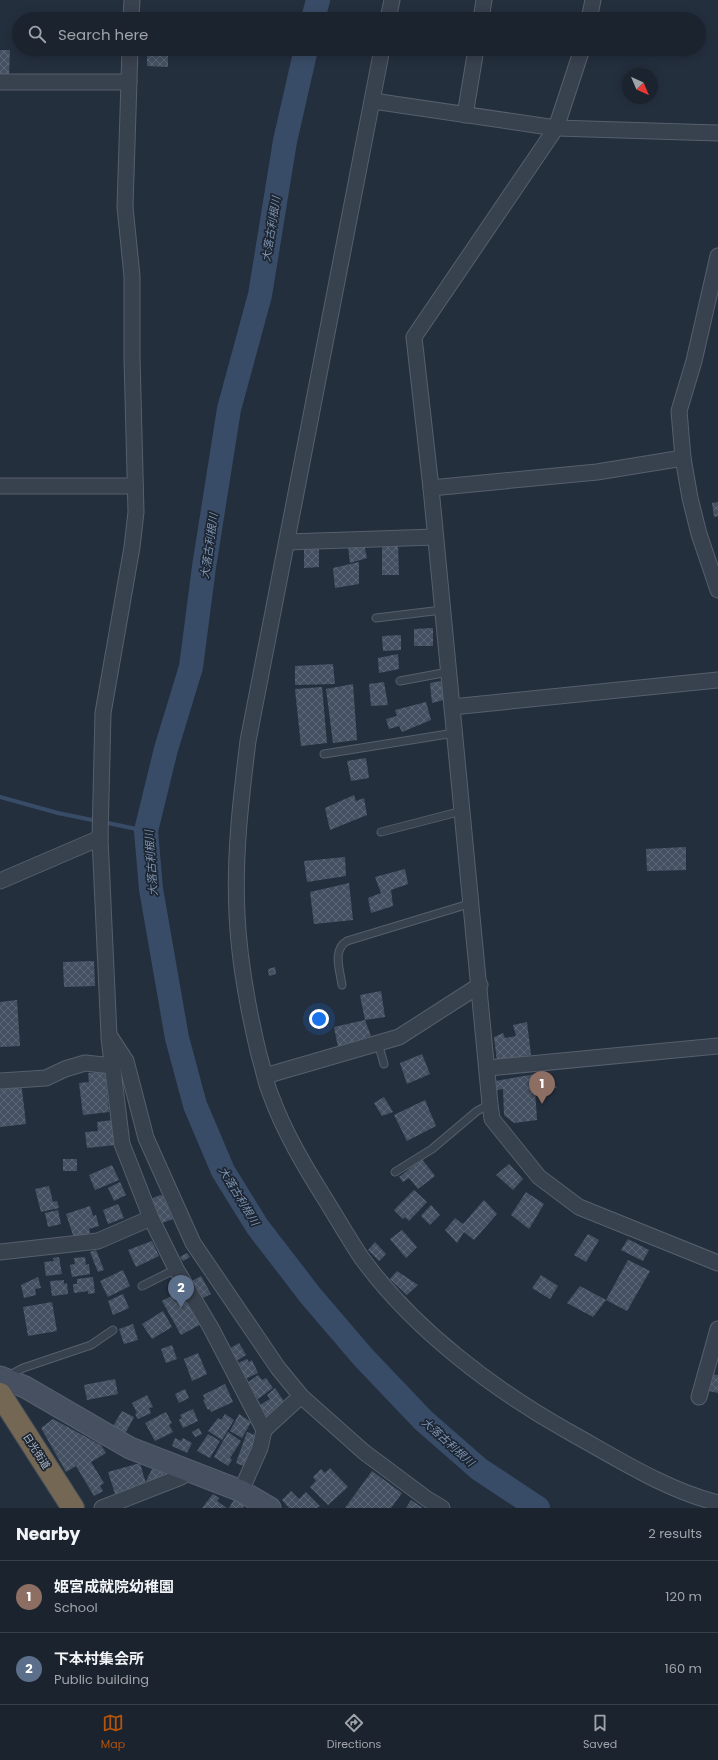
<!DOCTYPE html>
<html lang="en">
<head>
<meta charset="utf-8">
<style>
	:root { --surface:#1b232e; --page:#282f3a; --text:#f1f3f6; --muted:#a0a4aa; --line:#39404a; --accent:#b45309 }
	body { margin:0; font-family:Poppins,"Noto Sans JP",sans-serif; background:var(--page); color:var(--text) }
	.compass { position:absolute; left:622px; top:68px; width:36px; height:36px; border-radius:50%; background:var(--surface); box-shadow:0 2px 10px #0003; rotate:136deg }
	.you { position:absolute; left:319px; top:1019px; width:14px; height:14px; margin:-10px; border:3px solid #fff; border-radius:50%; background:#1a73e8; box-shadow:0 0 0 6px #1a73e833 }
	.badge { display:grid; place-items:center; width:26px; height:26px; border-radius:50%; background:var(--accent); color:#fff; font-size:13px; font-weight:700 }
	.pin { position:absolute; translate:-50% -33px; filter:drop-shadow(0 1px 2px #0008) }
	.pin::after { content:''; position:absolute; top:21px; width:14px; height:12px; background:inherit; clip-path:polygon(0 0,100% 0,50% 100%) }
	.list { margin:0; padding:0; list-style:none }
	h2 { display:flex; justify-content:space-between; align-items:center; height:52px; margin:0; padding:0 16px; font-size:17px }
	h2 small { font-size:13px; font-weight:400; color:var(--muted) }
	.list li { display:grid; grid-template-columns:26px 1fr auto; gap:12px; align-items:center; box-sizing:border-box; height:72px; padding:0 16px; border-top:1px solid var(--line) }
	.list b { display:block; font-size:15px; white-space:nowrap }
	.list p { margin:0; font-size:13px; white-space:nowrap; color:var(--muted) }
	.list em { font-size:13px; font-style:normal; color:var(--muted) }
	.icon { flex:none; width:22px; height:22px; fill:none; stroke:currentColor; stroke-width:2; stroke-linecap:round; stroke-linejoin:round }
	.map { position:relative; flex:none; width:718px; height:1508px; overflow:hidden }
	.search { position:absolute; background:var(--surface); box-shadow:0 2px 10px #0003; left:12px; right:12px; top:12px; height:44px; display:flex; align-items:center; gap:10px; box-sizing:border-box; padding:0 14px; border-radius:22px; color:var(--muted); font-size:15px }
	.sheet { height:196px; background:var(--surface) }
	nav { display:flex; justify-content:space-around; align-items:center; box-sizing:border-box; height:56px; border-top:1px solid var(--line); background:var(--surface); font-size:11px; color:var(--muted) }
	nav a { display:grid; justify-items:center; gap:2px }
	nav .on { color:var(--accent) }
	.map>svg:first-child { display:block }
	.lines { fill:none; stroke-linecap:round; stroke-linejoin:round }
	.stream { stroke:#394c67; stroke-width:4 }
	.river { stroke:#394c67; stroke-width:24 }
	.building { fill:url(#building-cross-hatch) }
	.lane-casing { stroke:#565f6c; stroke-width:9 }
	.street-casing { stroke:#565f6c; stroke-width:17 }
	.secondary-casing { stroke:#565f6c; stroke-width:23 }
	.highway-casing { stroke:#434c59; stroke-width:24 }
	.lane { stroke:#38414e; stroke-width:7 }
	.street { stroke:#38414e; stroke-width:15 }
	.secondary { stroke:#465061; stroke-width:21 }
	.highway { stroke:#746855; stroke-width:22 }
	.labels { text-anchor:middle; stroke-width:3.5; stroke-linejoin:round; paint-order:stroke }
	.street-label { font-size:10px; fill:#b4bcc9; stroke:#1d2633 }
	.water-label { font-size:11px; font-style:italic; fill:#7c92b1; stroke:#1d2633 }
</style>
</head>
<body>
<div class="map">
<svg width="718" height="1508" viewBox="0 0 718 1508">
	<defs>
		<pattern id="building-cross-hatch" width="8" height="8" patternUnits="userSpaceOnUse"><rect width="8" height="8" fill="#455162"/><path d="M0 0l8 8M0 8l8-8" fill="none" stroke="#5d6877"/></pattern>
	</defs>
	<rect width="100%" height="100%" fill="#242f3e"/>
	<g class="lines">
		<g class="stream">
			<polyline points="0,797 58,813 97,821"/>
			<polyline points="103,822 146,831"/>
		</g>
		<g class="river">
			<polyline points="313,19 318,0"/>
			<polyline points="306,49 285,141 260,295 229,409 204,567 191,667 166,749 146,831 151,889 177,1038 195,1105 223,1171 257,1226 310,1295 363,1357 423,1420 479,1469 538,1508"/>
		</g>
	</g>
	<g class="building">
		<polygon points="0,50 10,50 9,74 0,74"/>
		<polygon points="147,50 168,51 168,67 147,66"/>
		<polygon points="718,502 718,516 714,517 712,503"/>
		<polygon points="364,544 367,558 350,563 348,547"/>
		<polygon points="398,544 399,575 382,575 382,547"/>
		<polygon points="319,547 319,567 304,568 304,549"/>
		<polygon points="359,562 359,584 335,588 333,568"/>
		<polygon points="433,628 433,646 414,646 414,629"/>
		<polygon points="401,635 401,650 383,651 382,636"/>
		<polygon points="398,654 399,669 379,673 378,658"/>
		<polygon points="333,664 335,684 295,685 295,666"/>
		<polygon points="441,681 444,700 432,703 430,683"/>
		<polygon points="384,682 388,705 371,706 369,684"/>
		<polygon points="353,684 357,740 333,743 326,689"/>
		<polygon points="322,687 327,743 301,746 295,689"/>
		<polygon points="426,702 431,720 402,732 399,726 389,729 386,719 397,716 395,710"/>
		<polygon points="366,758 369,778 351,781 347,761"/>
		<polygon points="354,795 356,801 364,798 367,815 330,830 325,808"/>
		<polygon points="686,847 686,870 647,871 646,849"/>
		<polygon points="345,857 346,876 307,882 304,861"/>
		<polygon points="405,869 408,884 391,890 393,906 371,913 368,898 381,893 375,877"/>
		<polygon points="349,883 353,920 314,924 310,892"/>
		<polygon points="94,961 95,986 64,987 63,962"/>
		<polygon points="275,967 276,974 269,976 268,969"/>
		<polygon points="381,991 385,1017 365,1020 371,1036 338,1047 334,1027 365,1020 360,995"/>
		<polygon points="17,1000 20,1046 0,1047 0,1002"/>
		<polygon points="527,1022 531,1055 497,1061 494,1037 503,1033 505,1038 516,1036 513,1025"/>
		<polygon points="422,1054 430,1074 407,1084 400,1063"/>
		<polygon points="105,1071 109,1112 83,1115 79,1083 89,1082 88,1073"/>
		<polygon points="547,1072 557,1088 535,1090 537,1120 514,1123 504,1115 503,1089 497,1090 495,1081"/>
		<polygon points="21,1081 26,1124 0,1127 0,1084"/>
		<polygon points="384,1097 393,1112 382,1116 374,1103"/>
		<polygon points="425,1100 436,1126 407,1141 394,1115"/>
		<polygon points="112,1120 115,1145 87,1148 85,1132 98,1131 97,1122"/>
		<rect x="63" y="1159" width="14" height="12"/>
		<polygon points="422,1159 435,1176 418,1189 409,1178 403,1182 399,1177"/>
		<polygon points="509,1164 523,1179 513,1190 496,1175"/>
		<polygon points="112,1165 119,1180 95,1190 89,1175"/>
		<polygon points="120,1182 126,1195 114,1201 108,1188"/>
		<polygon points="49,1186 53,1202 57,1201 59,1208 41,1212 35,1189"/>
		<polygon points="414,1190 427,1202 409,1221 405,1217 403,1219 394,1210"/>
		<polygon points="526,1192 544,1204 529,1229 511,1215"/>
		<polygon points="160,1195 163,1196 173,1219 162,1223 149,1200"/>
		<polygon points="484,1200 497,1214 474,1240 464,1232 457,1243 445,1230 455,1218 463,1224"/>
		<polygon points="118,1204 124,1218 108,1224 103,1210"/>
		<polygon points="431,1205 440,1215 430,1225 421,1216"/>
		<polygon points="90,1206 93,1216 96,1215 99,1226 89,1229 90,1233 74,1238 66,1214"/>
		<polygon points="58,1210 61,1224 48,1227 45,1213"/>
		<polygon points="402,1230 417,1247 406,1258 390,1239"/>
		<polygon points="588,1234 599,1240 586,1262 574,1255"/>
		<polygon points="628,1239 649,1250 643,1261 621,1250"/>
		<polygon points="152,1241 159,1256 136,1267 128,1250"/>
		<polygon points="375,1242 386,1254 379,1261 368,1250"/>
		<polygon points="96,1250 104,1270 98,1272 90,1252"/>
		<polygon points="187,1253 190,1257 183,1261 180,1257"/>
		<polygon points="59,1257 62,1274 46,1276 44,1262 54,1261 53,1258"/>
		<polygon points="85,1257 86,1265 89,1264 90,1274 72,1277 70,1265 75,1264 74,1258"/>
		<polygon points="628,1260 650,1271 627,1311 606,1300"/>
		<polygon points="123,1270 130,1286 108,1297 100,1281"/>
		<polygon points="397,1271 418,1285 407,1295 390,1279"/>
		<polygon points="541,1275 558,1286 550,1299 532,1288"/>
		<polygon points="201,1276 211,1294 199,1300 190,1282"/>
		<polygon points="38,1277 41,1288 35,1289 36,1295 24,1298 21,1285"/>
		<polygon points="93,1277 95,1293 88,1294 88,1291 74,1293 73,1284 77,1284 77,1279"/>
		<polygon points="64,1280 64,1284 67,1283 68,1294 52,1296 50,1281"/>
		<polygon points="580,1286 606,1300 593,1317 567,1303"/>
		<polygon points="178,1292 182,1299 186,1297 201,1324 181,1335 162,1301"/>
		<polygon points="123,1294 129,1308 113,1315 108,1301"/>
		<polygon points="52,1302 57,1331 28,1336 23,1307"/>
		<polygon points="163,1311 172,1327 152,1339 142,1324"/>
		<polygon points="133,1324 138,1340 124,1344 119,1329"/>
		<polygon points="239,1343 246,1355 235,1362 227,1350"/>
		<polygon points="172,1345 177,1359 166,1363 161,1349"/>
		<polygon points="198,1353 207,1374 192,1381 184,1359"/>
		<polygon points="247,1359 249,1362 252,1360 258,1373 243,1380 236,1364"/>
		<polygon points="713,1374 718,1375 718,1393 709,1391"/>
		<polygon points="258,1375 262,1380 266,1378 273,1388 258,1399 247,1383"/>
		<polygon points="115,1379 118,1394 87,1400 84,1385"/>
		<polygon points="225,1384 233,1402 211,1412 210,1409 208,1410 203,1400 205,1399 203,1395"/>
		<polygon points="275,1388 287,1406 268,1420 258,1406 270,1399 267,1395"/>
		<polygon points="185,1389 189,1398 179,1403 175,1394"/>
		<polygon points="147,1395 153,1407 149,1408 151,1413 138,1419 135,1414 137,1413 132,1403"/>
		<polygon points="193,1409 198,1421 183,1428 179,1420 182,1418 180,1415"/>
		<polygon points="122,1411 134,1417 125,1434 112,1428"/>
		<polygon points="166,1412 172,1423 169,1425 173,1432 155,1441 145,1423"/>
		<polygon points="225,1414 234,1420 222,1440 208,1431 218,1418 221,1420"/>
		<polygon points="239,1414 251,1422 242,1438 230,1431"/>
		<polygon points="53,1419 101,1445 106,1453 91,1462 104,1483 100,1486 103,1491 94,1496 76,1466 66,1472 41,1428"/>
		<polygon points="199,1428 202,1434 195,1437 192,1432"/>
		<polygon points="228,1432 241,1441 230,1458 232,1460 228,1466 214,1457"/>
		<polygon points="247,1432 257,1436 246,1467 236,1463"/>
		<polygon points="208,1434 220,1441 210,1458 197,1451"/>
		<polygon points="175,1438 181,1441 183,1438 192,1443 187,1453 172,1446"/>
		<polygon points="140,1463 147,1487 116,1497 108,1472"/>
		<polygon points="153,1467 166,1475 161,1484 155,1485 146,1481"/>
		<polygon points="330,1468 348,1487 328,1505 310,1487 316,1481 313,1477 321,1469 325,1473"/>
		<polygon points="372,1471 402,1493 391,1508 345,1508"/>
		<polygon points="291,1491 299,1499 306,1492 320,1506 317,1508 289,1508 282,1500"/>
		<polygon points="213,1494 219,1498 217,1501 227,1508 202,1508"/>
		<polygon points="235,1498 245,1505 243,1508 229,1508"/>
		<polygon points="411,1500 423,1508 406,1508"/>
	</g>
	<g class="lines">
		<defs>
			<g id="lane">
				<polyline points="376,618 442,610"/>
				<polyline points="400,681 448,672"/>
				<polyline points="324,754 454,733"/>
				<polyline points="381,832 462,811"/>
				<path d="M342 985C340 970 332 950 347 941L472 903"/>
				<polyline points="378,1043 384,1064"/>
				<polyline points="395,1172 432,1149 477,1111 490,1104"/>
				<polyline points="142,1286 176,1269"/>
				<polyline points="8,1376 23,1368 91,1345 113,1330"/>
			</g>
			<g id="street">
				<polyline points="131,19 132,0"/>
				<polyline points="388,19 392,0"/>
				<polyline points="481,19 484,0"/>
				<polyline points="589,19 593,0"/>
				<polyline points="130,49 125,207 132,276 132,358 136,512 132,547 103,713 100,838 109,1035 126,1061 146,1138 193,1243 278,1368 301,1396 364,1452 427,1499 442,1508"/>
				<path d="M382 49 248 741C241 798 234 856 237 914 239 961 248 1009 259 1055 263 1067 265 1081 270 1093 284 1132 305 1167 327 1202 338 1220 349 1239 361 1257 413 1329 494 1390 571 1433 618 1459 666 1490 718 1503"/>
				<polyline points="582,49 556,128 414,337 431,488 490,1104 492,1119 539,1177 579,1207 718,1263"/>
				<polyline points="0,82 129,82"/>
				<polyline points="373,101 556,128 718,133"/>
				<polyline points="465,115 476,49"/>
				<polyline points="718,256 694,361 679,411 683,458 690,498 699,534 718,590"/>
				<polyline points="0,486 135,486"/>
				<polyline points="431,488 597,472 683,458"/>
				<polyline points="287,542 435,537"/>
				<polyline points="452,707 718,680"/>
				<polyline points="0,881 100,838"/>
				<polyline points="109,1038 122,1144 151,1218 176,1269 211,1328 264,1430 260,1448 241,1491"/>
				<polyline points="488,1068 718,1046"/>
				<polyline points="265,1076 399,1037 480,985"/>
				<polyline points="0,1081 46,1078 65,1069 85,1063 113,1066"/>
				<polyline points="0,1252 98,1241 151,1218"/>
				<polyline points="699,1397 718,1329"/>
				<polyline points="264,1430 301,1396"/>
				<polyline points="102,1508 181,1477 186,1471"/>
			</g>
			<polyline id="secondary" points="0,1377 25,1387 130,1448 241,1491 270,1508"/>
			<polyline id="highway" points="0,1394 73,1508"/>
		</defs>
		<use href="#lane" class="lane-casing"/>
		<use href="#street" class="street-casing"/>
		<use href="#secondary" class="secondary-casing"/>
		<use href="#highway" class="highway-casing"/>
		<use href="#lane" class="lane"/>
		<use href="#street" class="street"/>
		<use href="#secondary" class="secondary"/>
		<use href="#highway" class="highway"/>
	</g>
	<g class="labels">
		<g class="street-label">
			<text transform="translate(37 1451) rotate(57)" y="4">日光街道</text>
		</g>
		<g class="water-label">
			<text transform="translate(271 229) rotate(-81)" y="4">大落古利根川</text>
			<text transform="translate(209 546) rotate(-82)" y="4">大落古利根川</text>
			<text transform="translate(151 863) rotate(-94)" y="4">大落古利根川</text>
			<text transform="translate(239 1196) rotate(59)" y="4">大落古利根川</text>
			<text transform="translate(448 1442) rotate(42)" y="4">大落古利根川</text>
		</g>
	</g>
</svg>
<svg class="compass" viewBox="-18 -18 36 36"><path d="M0-13l5 13h-10z" fill="#e53935"/><path d="M0 13l5-13h-10z" fill="#a0a4aa"/></svg>
<div class="you"></div>
<div class="pin badge" style="left:542px;top:1104px;background:#8d6e63">1</div>
<div class="pin badge" style="left:181px;top:1308px;background:#5c6f8a">2</div>
<div class="search"><svg class="icon" aria-label="search" viewBox="0 0 24 24"><circle cx="10" cy="10" r="6"/><path d="M15 15l6 6"/></svg>Search here</div>
</div>
<section class="sheet">
<h2>Nearby<small>2 results</small></h2>
<ul class="list">
<li><span class="badge" style="background:#8d6e63">1</span><div><b>姫宮成就院幼稚園</b><p>School</p></div><em>120 m</em></li>
<li><span class="badge" style="background:#5c6f8a">2</span><div><b>下本村集会所</b><p>Public building</p></div><em>160 m</em></li>
</ul>
</section>
<nav>
<a class="on"><svg class="icon" aria-label="map" viewBox="0 0 24 24"><path d="M3 6l6-2 6 2 6-2v14l-6 2-6-2-6 2zM9 4v14M15 6v14"/></svg>Map</a>
<a><svg class="icon" aria-label="directions" viewBox="0 0 24 24"><path d="M12 3l9 9-9 9-9-9zM9 14v-3h6M13 9l2 2-2 2"/></svg>Directions</a>
<a><svg class="icon" aria-label="saved" viewBox="0 0 24 24"><path d="M7 4h10v16l-5-4-5 4z"/></svg>Saved</a>
</nav>
</body>
</html>
